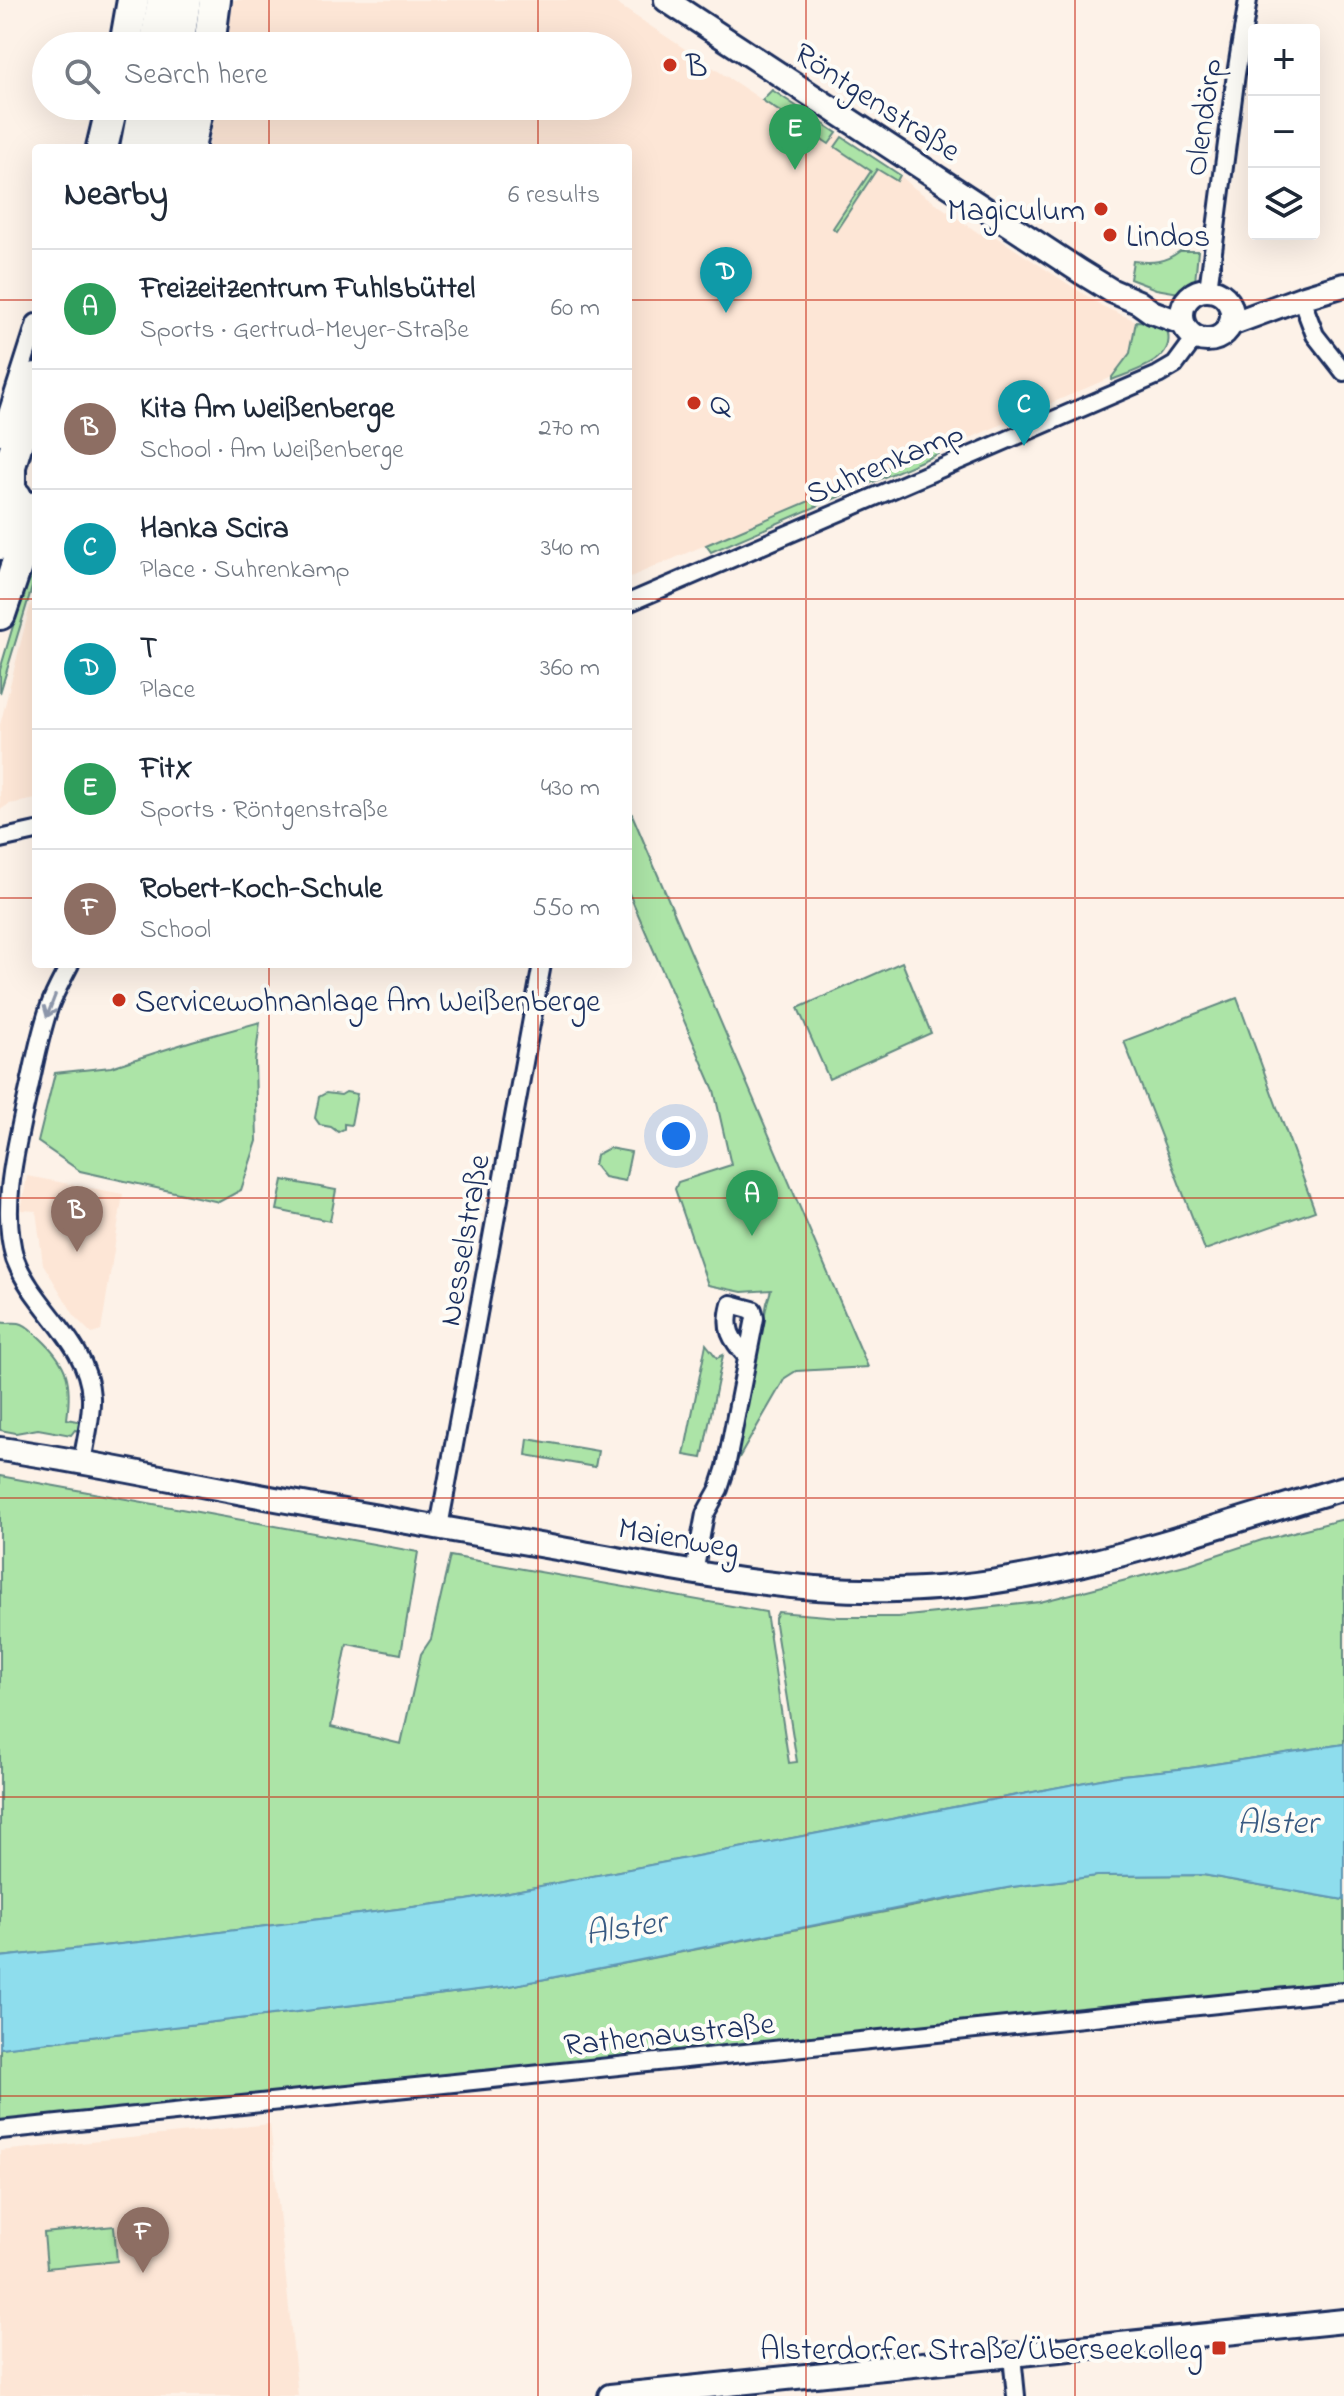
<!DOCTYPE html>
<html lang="en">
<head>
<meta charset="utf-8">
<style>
	:root { --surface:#fff; --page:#f6f6f7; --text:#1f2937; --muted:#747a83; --line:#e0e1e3; --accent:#0f766e }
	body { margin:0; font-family:"Indie Flower",sans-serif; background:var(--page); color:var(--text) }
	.controls { position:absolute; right:24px; top:24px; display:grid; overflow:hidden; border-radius:8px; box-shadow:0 8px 32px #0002 }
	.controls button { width:72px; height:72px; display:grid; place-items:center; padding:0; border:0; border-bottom:2px solid var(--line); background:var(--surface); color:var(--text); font:40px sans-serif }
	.you { position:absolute; left:676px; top:1136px; width:28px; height:28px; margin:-20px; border:6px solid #fff; border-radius:50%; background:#1a73e8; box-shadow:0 0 0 12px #1a73e833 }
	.badge { display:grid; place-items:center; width:52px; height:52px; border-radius:50%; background:var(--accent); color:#fff; font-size:26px; font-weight:700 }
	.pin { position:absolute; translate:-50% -66px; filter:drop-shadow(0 2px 4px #0008) }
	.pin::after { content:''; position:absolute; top:42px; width:28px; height:24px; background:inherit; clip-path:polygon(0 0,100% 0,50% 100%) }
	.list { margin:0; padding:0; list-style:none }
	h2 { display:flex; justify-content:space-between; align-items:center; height:104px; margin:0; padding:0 32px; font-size:34px }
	h2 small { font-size:26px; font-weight:400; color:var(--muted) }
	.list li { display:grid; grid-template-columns:52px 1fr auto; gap:24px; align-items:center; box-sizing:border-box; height:120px; padding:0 32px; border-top:2px solid var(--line) }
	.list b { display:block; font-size:30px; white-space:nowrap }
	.list p { margin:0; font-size:26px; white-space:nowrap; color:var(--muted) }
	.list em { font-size:26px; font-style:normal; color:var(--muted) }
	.icon { flex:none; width:44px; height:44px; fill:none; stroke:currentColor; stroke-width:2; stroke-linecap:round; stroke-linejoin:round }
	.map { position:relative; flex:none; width:1344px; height:2396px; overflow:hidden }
	.search { position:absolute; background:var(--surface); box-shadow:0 8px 32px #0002; left:32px; top:32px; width:600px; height:88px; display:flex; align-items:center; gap:20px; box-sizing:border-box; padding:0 28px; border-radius:44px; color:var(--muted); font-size:30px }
	.panel { position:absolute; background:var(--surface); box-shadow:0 8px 32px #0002; left:32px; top:144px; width:600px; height:824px; border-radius:8px }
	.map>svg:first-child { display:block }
	.built { fill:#fde6d6 }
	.green { fill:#ace4a7; stroke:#648a82; stroke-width:2 }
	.water { fill:#8edded; stroke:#6097b4; stroke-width:2 }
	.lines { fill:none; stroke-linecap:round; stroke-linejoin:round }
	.street-casing { stroke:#1b2f5e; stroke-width:22 }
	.secondary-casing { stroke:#1b2f5e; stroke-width:28 }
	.highway-casing { stroke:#1b2f5e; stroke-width:36 }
	.street { stroke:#fdfcf7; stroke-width:16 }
	.secondary { stroke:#fdfcf7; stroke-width:22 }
	.highway { stroke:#fdfcf7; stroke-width:30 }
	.oneway { stroke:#8c96aa }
	.grid { fill:none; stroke:#c8321e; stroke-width:2; stroke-opacity:0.55 }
	.poi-dot { fill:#c8321e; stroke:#fdfcf7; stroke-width:3 }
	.labels { text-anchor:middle; stroke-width:8; stroke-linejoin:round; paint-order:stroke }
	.poi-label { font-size:32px; fill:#1b2f5e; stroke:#fdfcf7; text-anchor:start }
	.street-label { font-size:32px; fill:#1b2f5e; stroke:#fdfcf7 }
	.water-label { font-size:34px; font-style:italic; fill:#385a82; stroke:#fdfcf7 }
</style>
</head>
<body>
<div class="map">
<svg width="1344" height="2396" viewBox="0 0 1344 2396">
	<rect width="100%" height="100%" fill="#fdf2e8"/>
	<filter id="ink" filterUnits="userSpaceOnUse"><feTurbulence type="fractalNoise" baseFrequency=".0125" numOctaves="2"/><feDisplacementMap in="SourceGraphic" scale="16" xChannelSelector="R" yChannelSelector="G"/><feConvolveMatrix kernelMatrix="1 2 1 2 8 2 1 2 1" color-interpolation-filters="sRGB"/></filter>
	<g filter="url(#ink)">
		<g class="built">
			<polygon points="233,0 611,0 762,100 772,90 900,175 914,188 980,234 984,229 1102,306 1136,321 1130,353 1112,377 977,435 938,454 936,447 628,578 628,148 209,148 216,106 618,106 618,46 225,46"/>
			<polygon points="36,591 36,799 9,804 0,810 0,725 29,610"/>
			<polygon points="27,1176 123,1194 101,1331 92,1334 76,1318 43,1264 36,1211 21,1210"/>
			<polygon points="270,2124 298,2396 0,2396 0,2151"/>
		</g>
		<g class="green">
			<polygon points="772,90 837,133 829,144 762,100"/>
			<polygon points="842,137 900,175 897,181 877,169 836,231 833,228 871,171 835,147"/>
			<path d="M1180 251H1198L1195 282 1179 293 1156 289 1130 279 1133 261C1152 263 1164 263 1180 251Z"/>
			<path d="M1136 321 1152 322 1166 327C1180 361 1134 370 1112 380V377L1130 353Z"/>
			<polygon points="936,447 938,454 711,552 706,545"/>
			<polygon points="36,559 36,574 0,693 0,670 29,572"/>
			<polygon points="628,805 868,1367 796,1371 785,1378 736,1463 767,1303 771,1290 742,1292 708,1285 675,1189 678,1182 731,1165 714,1090 628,891"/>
			<polygon points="902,962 931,1033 829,1079 798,1008"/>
			<polygon points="1237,998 1315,1211 1205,1250 1124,1041"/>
			<polygon points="260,1022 255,1062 257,1141 241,1190 219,1202 80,1171 38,1142 55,1073 111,1067 192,1041"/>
			<polygon points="346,1092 357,1094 351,1125 344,1124 344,1129 338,1132 331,1127 320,1125 315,1118 319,1097 326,1093 341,1095"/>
			<polygon points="609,1148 631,1152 625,1181 604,1177 594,1165 596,1155"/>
			<polygon points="283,1180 336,1190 330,1221 277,1210"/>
			<path d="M0 1322C7 1324 12 1322 19 1323 27 1324 34 1333 40 1338 68 1364 72 1381 67 1419L82 1422 79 1431 75 1430 71 1435 38 1429 16 1433 0 1430Z"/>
			<polygon points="706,1344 717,1358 723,1355 702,1458 684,1455"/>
			<polygon points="528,1439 598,1451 595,1467 526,1455"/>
			<polygon points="0,1476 418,1552 401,1654 347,1644 331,1727 401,1744 421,1654 431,1639 450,1556 766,1612 789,1763 797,1762 775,1624 775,1618 778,1612 839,1617 898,1617 1040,1602 1189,1564 1262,1540 1344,1519 1344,1744 1189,1768 1122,1775 467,1900 158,1940 0,1957"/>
			<polygon points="1203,1875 1344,1900 1344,1983 0,2121 0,2048 510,1986 1012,1887 1097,1876"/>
			<polygon points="114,2226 117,2261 47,2268 44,2233"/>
		</g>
		<polygon class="water" points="1344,1744 1344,1900 1203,1875 1097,1876 1012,1887 910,1906 510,1986 0,2048 0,1957 158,1940 467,1900 1122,1775 1189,1768"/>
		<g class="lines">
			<defs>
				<g id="street">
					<polyline points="1208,290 1236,74 1248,0"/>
					<polyline points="1301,298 1315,335 1344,372"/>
					<polyline points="0,436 36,323"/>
					<polyline points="628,603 1158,375 1175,365 1195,338"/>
					<polyline points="0,839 36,831"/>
					<path d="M70 964C63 978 54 993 49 1008 39 1037 34 1067 27 1097 16 1148 0 1208 15 1259 34 1309 88 1341 91 1397 92 1418 85 1442 82 1463"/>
					<polyline points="439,1527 542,964"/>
					<path d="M694 1573 705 1514 719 1489 726 1467 755 1318 753 1310 731 1304C724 1330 731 1338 747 1357"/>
					<polyline points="0,2130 1344,1991"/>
					<polyline points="1012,2356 1016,2396"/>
				</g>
				<g id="secondary">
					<polyline points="666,0 1081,272 1112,291 1138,302 1152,312 1182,323"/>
					<circle cx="1207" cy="315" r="25"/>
					<polyline points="1231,324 1301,298 1344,285"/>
					<path d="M0 1449C100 1463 199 1486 298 1503 386 1519 474 1533 562 1549 673 1569 783 1593 896 1590 1051 1587 1197 1531 1344 1488"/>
					<polyline points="610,2396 1344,2321"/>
				</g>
				<g id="highway">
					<polyline points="125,46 133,0"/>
					<polyline points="155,46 163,0"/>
					<polyline points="178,46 185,0"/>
					<polyline points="209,46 215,0"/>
					<polyline points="102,148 112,106"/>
					<polyline points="136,148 144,106"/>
					<polyline points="160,148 169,106"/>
					<polyline points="189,148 198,106"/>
					<polyline points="10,513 10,466 36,378"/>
					<polyline points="0,544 16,497"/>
					<polyline points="0,614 36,507"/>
				</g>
			</defs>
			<use href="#street" class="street-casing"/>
			<use href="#secondary" class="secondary-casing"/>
			<use href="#highway" class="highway-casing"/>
			<use href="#street" class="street"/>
			<use href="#secondary" class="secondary"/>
			<use href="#highway" class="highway"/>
		</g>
		<defs><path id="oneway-shaft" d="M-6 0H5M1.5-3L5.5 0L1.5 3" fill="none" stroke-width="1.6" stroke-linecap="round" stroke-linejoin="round" transform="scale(2)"/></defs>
		<use class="oneway" href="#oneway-shaft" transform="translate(51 1006) rotate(111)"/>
	</g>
	<path class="grid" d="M269 0V46M538 0V46M806 0V2396M1075 0V2396M269 106V148M538 106V148M0 300H36M628 300H1344M0 599H36M628 599H1344M0 898H36M628 898H1344M269 964V2396M538 964V2396M0 1198H1344M0 1498H1344M0 1797H1344M0 2096H1344"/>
	<g class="poi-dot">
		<circle cx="670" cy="65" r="8"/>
		<circle cx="1101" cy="209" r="8"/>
		<circle cx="1110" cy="235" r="8"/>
		<circle cx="694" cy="403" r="8"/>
		<circle cx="119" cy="1000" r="8"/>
		<rect x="1211" y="2340" width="16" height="16" rx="4"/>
	</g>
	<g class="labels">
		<g class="poi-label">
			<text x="686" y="76">B</text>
			<text x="1085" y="220" text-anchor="end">Magiculum</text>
			<text x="1126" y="246">Lindos</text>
			<text x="710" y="414">Q</text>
			<text x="135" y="1011">Servicewohnanlage Am Weißenberge</text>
			<text x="1203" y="2359" text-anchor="end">Alsterdorfer Straße/Überseekolleg</text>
		</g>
		<g class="street-label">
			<text transform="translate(878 101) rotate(33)" y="11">Röntgenstraße</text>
			<text transform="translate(1202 117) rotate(-82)" y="11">Olendörp</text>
			<text transform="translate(884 462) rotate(-23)" y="11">Suhrenkamp</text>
			<text transform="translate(463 1240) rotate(-80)" y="11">Nesselstraße</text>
			<text transform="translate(679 1537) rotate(10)" y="11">Maienweg</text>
			<text transform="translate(669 2033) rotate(-6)" y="11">Rathenaustraße</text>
		</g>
		<g class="water-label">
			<text x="1277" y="1833">Alster</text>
			<text transform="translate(625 1926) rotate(-9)" y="12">Alster</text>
		</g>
	</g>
</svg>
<div class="controls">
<button>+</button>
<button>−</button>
<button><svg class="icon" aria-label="layers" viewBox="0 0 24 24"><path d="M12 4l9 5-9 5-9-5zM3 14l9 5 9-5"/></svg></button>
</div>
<div class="you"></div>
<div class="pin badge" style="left:752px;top:1236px;background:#2e9e5b">A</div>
<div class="pin badge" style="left:77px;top:1252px;background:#8d6e63">B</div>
<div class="pin badge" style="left:1024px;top:446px;background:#0f9aa8">C</div>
<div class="pin badge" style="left:726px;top:313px;background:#0f9aa8">D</div>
<div class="pin badge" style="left:795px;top:170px;background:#2e9e5b">E</div>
<div class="pin badge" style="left:143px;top:2273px;background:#8d6e63">F</div>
<div class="search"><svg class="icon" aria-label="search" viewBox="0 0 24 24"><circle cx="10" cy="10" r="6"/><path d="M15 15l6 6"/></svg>Search here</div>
<section class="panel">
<h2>Nearby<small>6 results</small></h2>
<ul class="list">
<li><span class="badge" style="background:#2e9e5b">A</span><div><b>Freizeitzentrum Fuhlsbüttel</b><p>Sports · Gertrud-Meyer-Straße</p></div><em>60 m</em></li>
<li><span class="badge" style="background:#8d6e63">B</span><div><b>Kita Am Weißenberge</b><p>School · Am Weißenberge</p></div><em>270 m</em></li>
<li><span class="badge" style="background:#0f9aa8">C</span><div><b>Hanka Scira</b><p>Place · Suhrenkamp</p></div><em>340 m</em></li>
<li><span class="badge" style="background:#0f9aa8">D</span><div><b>T</b><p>Place</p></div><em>360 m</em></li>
<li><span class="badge" style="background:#2e9e5b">E</span><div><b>FitX</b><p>Sports · Röntgenstraße</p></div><em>430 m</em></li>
<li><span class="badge" style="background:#8d6e63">F</span><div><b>Robert-Koch-Schule</b><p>School</p></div><em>550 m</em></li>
</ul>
</section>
</div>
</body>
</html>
